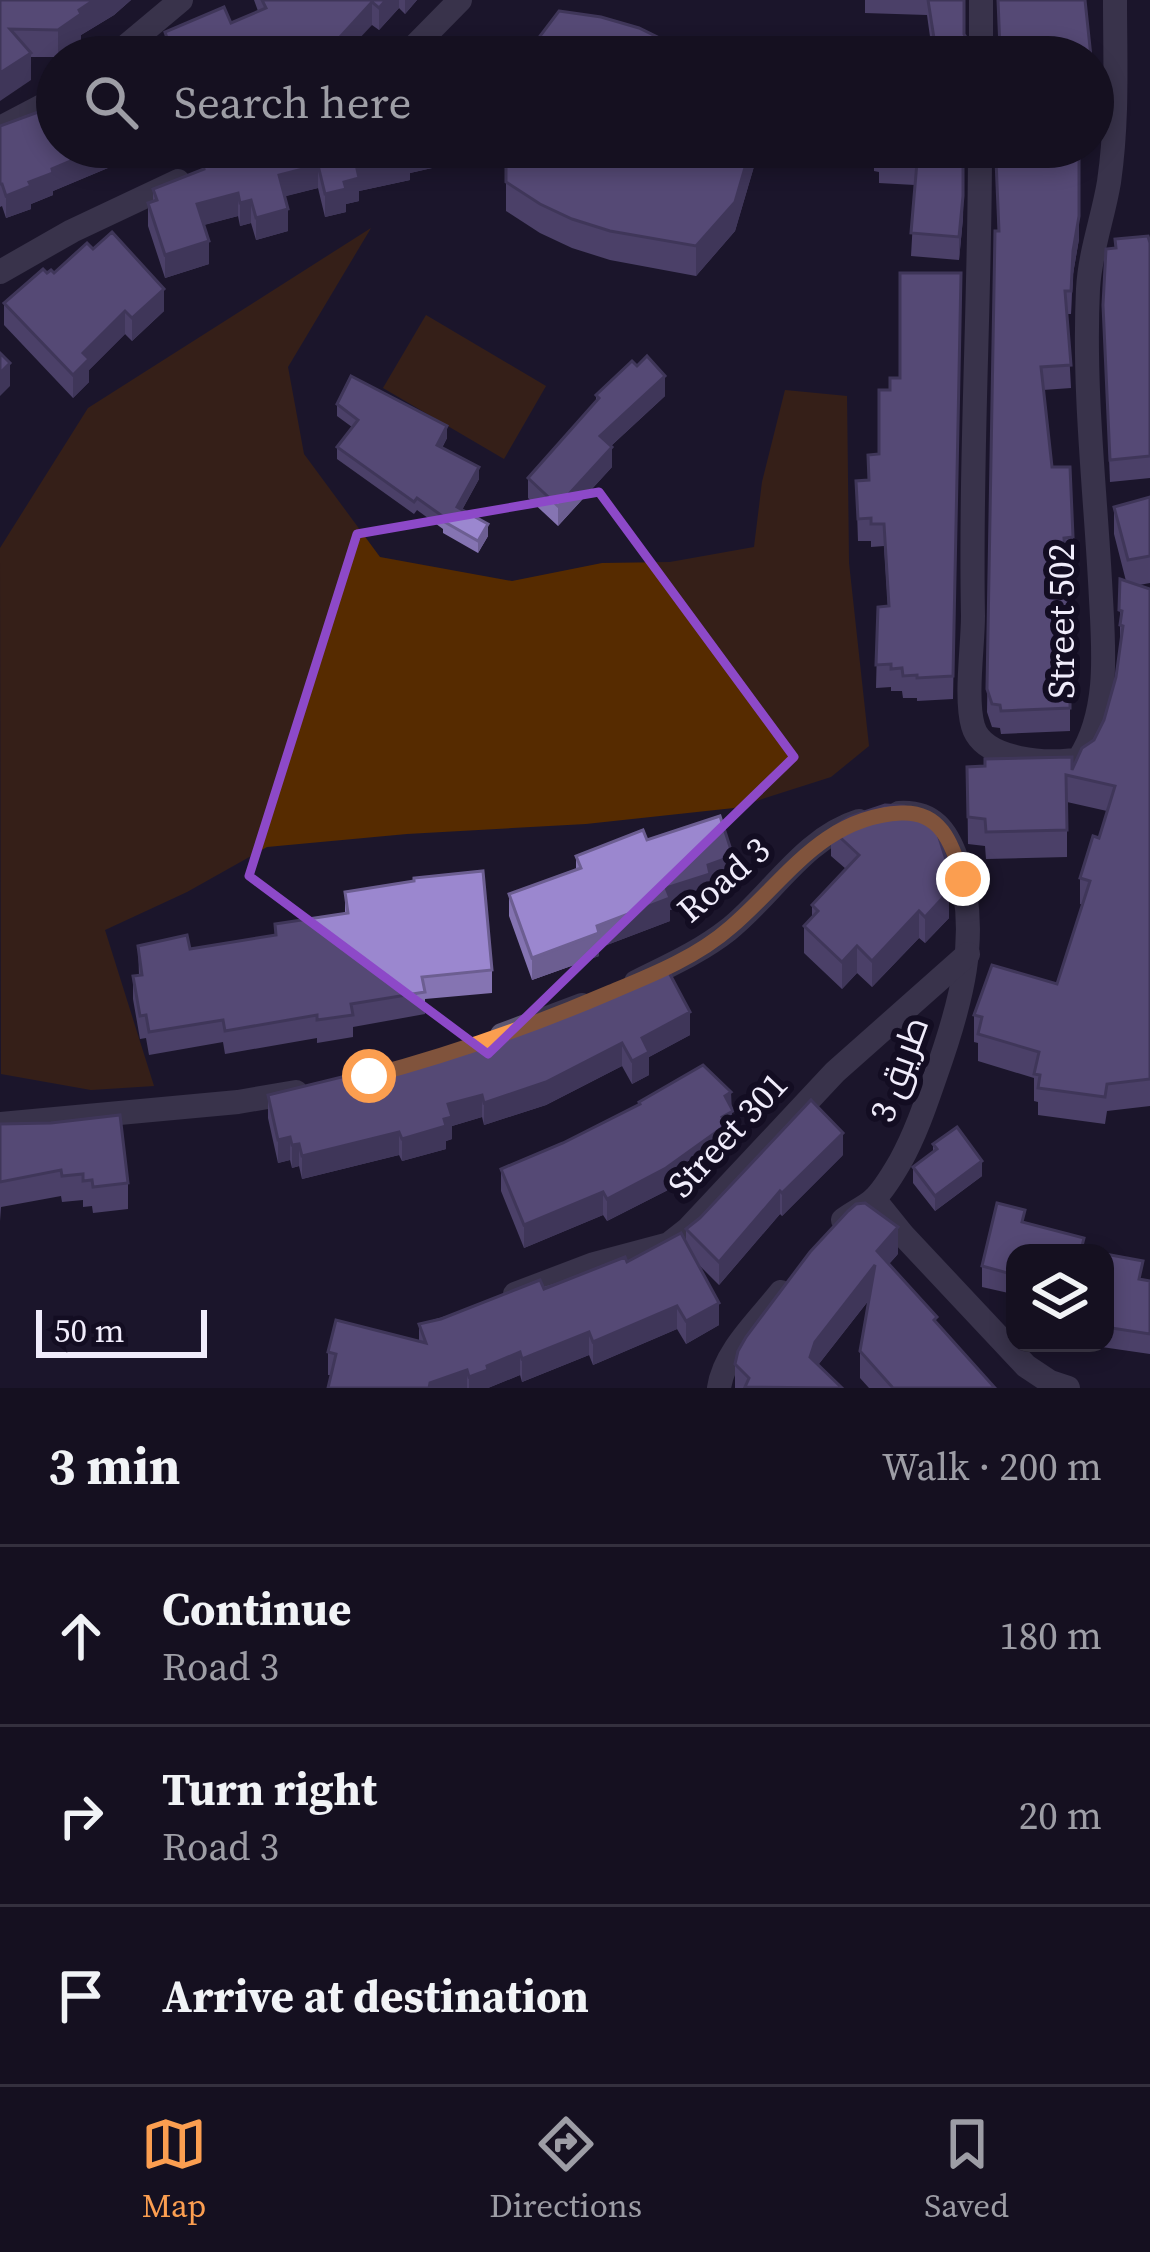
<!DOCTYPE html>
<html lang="en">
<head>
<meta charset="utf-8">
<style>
	:root { --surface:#151020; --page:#1e1929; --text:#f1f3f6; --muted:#9d9da5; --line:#34303e; --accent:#fb9e50 }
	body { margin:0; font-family:"Source Serif 4",Cairo,serif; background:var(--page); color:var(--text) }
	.controls { position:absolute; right:36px; bottom:36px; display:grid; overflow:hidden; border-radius:24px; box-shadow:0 6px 18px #0003 }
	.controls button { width:108px; height:108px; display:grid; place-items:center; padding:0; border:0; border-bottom:3px solid var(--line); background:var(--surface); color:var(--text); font:60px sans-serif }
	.scale { position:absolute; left:36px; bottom:30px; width:171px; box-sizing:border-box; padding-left:12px; border:6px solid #f0ecfb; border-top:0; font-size:33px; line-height:42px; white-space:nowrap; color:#f0ecfb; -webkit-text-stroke:9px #130d22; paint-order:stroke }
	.stop { position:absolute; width:36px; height:36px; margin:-27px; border:9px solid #fb9e50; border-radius:50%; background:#fff }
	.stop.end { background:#fb9e50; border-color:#fff; box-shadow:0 3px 12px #0008 }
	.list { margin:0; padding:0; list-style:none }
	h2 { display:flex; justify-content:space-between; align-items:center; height:156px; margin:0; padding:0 48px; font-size:51px }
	h2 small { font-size:39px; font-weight:400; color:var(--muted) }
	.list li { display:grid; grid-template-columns:78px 1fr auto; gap:36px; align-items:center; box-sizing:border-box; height:180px; padding:0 48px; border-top:3px solid var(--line) }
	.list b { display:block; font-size:45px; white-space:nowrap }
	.list p { margin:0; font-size:39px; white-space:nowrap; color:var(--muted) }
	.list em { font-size:39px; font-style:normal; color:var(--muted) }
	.icon { flex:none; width:66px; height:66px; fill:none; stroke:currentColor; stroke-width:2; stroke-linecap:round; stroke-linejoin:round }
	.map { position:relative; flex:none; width:1150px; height:1388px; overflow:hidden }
	.search { position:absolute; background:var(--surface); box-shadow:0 6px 18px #0003; left:36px; right:36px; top:36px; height:132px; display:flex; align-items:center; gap:30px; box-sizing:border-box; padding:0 42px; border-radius:66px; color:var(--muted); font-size:45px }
	.sheet { height:696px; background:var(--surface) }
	nav { display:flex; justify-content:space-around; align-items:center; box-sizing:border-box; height:168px; border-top:3px solid var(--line); background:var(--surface); font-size:33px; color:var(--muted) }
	nav a { display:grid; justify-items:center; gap:6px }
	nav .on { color:var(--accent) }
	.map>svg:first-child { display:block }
	.green { fill:#562b00 }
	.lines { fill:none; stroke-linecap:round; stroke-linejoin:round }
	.minor { stroke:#5d5771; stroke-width:24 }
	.wall { fill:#8574b2 }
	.shaded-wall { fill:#6c5e91 }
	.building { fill:#9b87cf; stroke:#6c5e91; stroke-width:3 }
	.route { stroke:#fb9e50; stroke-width:15 }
	.marked { fill:none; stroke:#8d49c8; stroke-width:9; stroke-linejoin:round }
	.labels { text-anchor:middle; stroke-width:12; stroke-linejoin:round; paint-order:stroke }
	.street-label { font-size:36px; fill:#f0ecfb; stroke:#130d22 }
</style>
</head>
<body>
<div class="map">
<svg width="1150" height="1388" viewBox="0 0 1150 1388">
	<rect width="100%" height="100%" fill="#1c162b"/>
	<g class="green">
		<polygon points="371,228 288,367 304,454 380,557 512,581 602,563 670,562 754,547 762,482 785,390 847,396 849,563 869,746 831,777 734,808 586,824 407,834 267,847 187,892 105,930 154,1086 91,1090 1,1074 0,548 88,408"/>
		<polygon points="426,315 546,386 504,459 383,388"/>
	</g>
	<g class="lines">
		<g class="minor">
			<polyline points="113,57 181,0"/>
			<polyline points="404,57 460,0"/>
			<polyline points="981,57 981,0"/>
			<polyline points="0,128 57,98"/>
			<path d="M980 147C980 303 970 459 973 616 973 646 965 698 973 726 983 761 1051 765 1079 759 1109 713 1104 652 1101 599 1096 496 1083 393 1088 289 1090 252 1103 218 1109 182 1118 119 1115 63 1115 0"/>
			<polyline points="0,272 72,231 178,181"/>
			<path d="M636 982C668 966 700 952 728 930 771 896 804 838 859 821"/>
			<polyline points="502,1035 582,1005"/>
			<polyline points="0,1124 238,1102 296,1092"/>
			<polyline points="874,1199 903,1235 1026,1366 1050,1382 1068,1388"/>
			<path d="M843 1220C852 1213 865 1207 873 1200 884 1190 893 1174 900 1162 915 1135 925 1106 935 1077 960 1007 982 934 957 860 947 831 933 811 899 813"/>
			<polyline points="515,1294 594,1264 669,1244 688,1229 835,1072 968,954"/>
			<path d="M719 1388C724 1352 759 1320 781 1292"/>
		</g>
	</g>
	<g class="wall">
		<polygon points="0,0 131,0 114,15 81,35 81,41 58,57 31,57 31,80"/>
		<polygon points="254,0 417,0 405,14 399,8 379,30 372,25 165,39 165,32 231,23 258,11"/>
		<polygon points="865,0 964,0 964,34 972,47 971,57 912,57 932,51 927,15 865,13"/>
		<polygon points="40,107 57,147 182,147 156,159 153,151 146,152 53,191 53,195 31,204 31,209 6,218 2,206 0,207 0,126 40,111"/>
		<polygon points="432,147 432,168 410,173 410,180 359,191 359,201 346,204 346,212 325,217 318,188 285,196 288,231 256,240 251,223 240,226 238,216 203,225 209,264 165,278 148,226 148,203 153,202 153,189"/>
		<polygon points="506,147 755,147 755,163 735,231 696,276 610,260 572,248 540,233 506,211"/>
		<polygon points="868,147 964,147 963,218 959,260 911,256 915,185 879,183 879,172 874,171 874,161 868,161"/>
		<polygon points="1004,153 1079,239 1073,274 1071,314 1067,314 1071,388 1043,390 1052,467 1073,537 1073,560 1066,561 1070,618 1070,731 1001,734 1000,728 992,727 987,712 995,231 998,231 996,160 1001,160"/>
		<polygon points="1150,243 1150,478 1110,482 1103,305"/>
		<polygon points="54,273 164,311 132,341 125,334 89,370 89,382 73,398 4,325 4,303"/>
		<polygon points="961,273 953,699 917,701 917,698 903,698 902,691 891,691 891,687 876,688 878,607 888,606 884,546 871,547 871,541 858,541 856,481 868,480 868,455 879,454 890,390 900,378"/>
		<polygon points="596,395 665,396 611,446 612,467 558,526 528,498 528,478 596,402"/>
		<polygon points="337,404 447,438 442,448 479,479 462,510 488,536 478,553 443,533 443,529 417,510 414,514 337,459 337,447 352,427 337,416"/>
		<polygon points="1150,497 1150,583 1139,585 1150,589 1150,1106 1107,1111 1105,1124 1038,1115 1038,1102 1034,1101 1034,1078 978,1061 978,1043 974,1042 974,1015 1057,984 1083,905 1080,904 1080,878 1099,838 1107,811 1067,802 1067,857 986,859 985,846 968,844 967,767 1072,770 1094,740 1104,720 1116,677 1120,650 1120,579 1126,581 1114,534 1114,507"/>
		<polygon points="831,829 949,869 949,918 925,943 919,938 872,987 857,973 842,989 804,953 804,926 812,918 812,905 846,869 831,856"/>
		<polygon points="647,840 733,879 710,886 710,896 670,910 670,921 599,948 599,956 532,980 509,916 509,894 576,870 576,856"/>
		<polygon points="345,892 492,970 492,993 425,999 425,1014 353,1027 353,1037 317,1043 317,1038 225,1054 223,1042 149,1055 146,1038 140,1039 133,999 133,976 139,975 138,946 190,949 275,935 275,924 345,914"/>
		<polygon points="530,1028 690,1035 649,1057 649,1075 632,1084 622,1066 546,1105 484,1125 482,1117 452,1126 452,1139 446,1141 446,1149 402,1161 399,1155 302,1179 299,1166 292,1168 290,1160 278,1163 268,1118 268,1095 355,1078"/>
		<polygon points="731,1109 733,1134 726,1137 726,1148 666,1191 607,1221 603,1215 524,1248 501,1191 501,1169"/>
		<polygon points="0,1124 128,1183 128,1209 93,1213 92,1206 83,1207 83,1200 62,1202 61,1196 1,1207 0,1221"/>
		<polygon points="933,1144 982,1176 935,1211 913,1183 913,1167 933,1152"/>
		<polygon points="843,1155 782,1216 780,1214 719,1285 698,1264 719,1325 686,1344 677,1329 593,1365 589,1355 522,1382 520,1375 488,1388 328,1388 331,1375 328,1375 328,1352 419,1341 419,1324 627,1262 686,1241 686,1229"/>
		<polygon points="1015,1253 1015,1316 1013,1315 1013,1294 982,1287 982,1266"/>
		<polygon points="898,1254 889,1264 937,1323 995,1388 869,1388 860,1378 860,1351 869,1300 818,1365 842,1388 735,1388 735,1364"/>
		<polygon points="1105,1254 1143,1280 1150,1281 1150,1354 1088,1345 1088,1343 1105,1343"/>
	</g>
	<g class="shaded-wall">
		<polygon points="94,0 131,0 114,15 81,35 81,41 58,57 58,30 79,10"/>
		<polygon points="386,0 399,0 399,8 379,30 379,8"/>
		<polygon points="405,0 417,0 405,14"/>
		<polygon points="372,2 372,25 342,57 296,57"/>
		<polygon points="31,53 31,80 0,101 0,73"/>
		<polygon points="104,147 146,147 146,152 53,191 53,195 31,204 31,209 6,218 6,196 52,169"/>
		<polygon points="156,147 182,147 156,159"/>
		<polygon points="423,147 432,147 432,168 410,173 410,180 359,191 359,201 346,204 346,212 325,217 325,194 344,182 357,169 408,150"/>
		<polygon points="751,147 755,147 755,163 735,231 696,276 696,246"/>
		<polygon points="964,147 963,218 959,260 959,237"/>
		<polygon points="318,165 318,188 279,198 279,175"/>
		<polygon points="238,193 238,216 197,227 197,204"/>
		<polygon points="251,200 251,223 240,226 240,203"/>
		<polygon points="288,209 288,231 256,240 256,218"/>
		<polygon points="1079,216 1079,239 1073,274 1071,314 1073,251"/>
		<polygon points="209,241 209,264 165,278 165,255"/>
		<polygon points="164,289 164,311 132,341 132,318"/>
		<polygon points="125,311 125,334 89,370 89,382 73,398 73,375 83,353"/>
		<polygon points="10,363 10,386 0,396 0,373"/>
		<polygon points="665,376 665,396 600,456 600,436"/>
		<polygon points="447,426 447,438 437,457 437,445"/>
		<polygon points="612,447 612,467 558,526 558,506"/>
		<polygon points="479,467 479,479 457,519 457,507"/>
		<polygon points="488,524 488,536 478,553 478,541"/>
		<polygon points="733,856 733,879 710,886 710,896 670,910 670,921 599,948 599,956 532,980 532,958 597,926 708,865"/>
		<polygon points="949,891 949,918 925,943 925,917"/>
		<polygon points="919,911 919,938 872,987 872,961"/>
		<polygon points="857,946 857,973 842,989 842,962"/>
		<polygon points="690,1012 690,1035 649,1057 649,1075 632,1084 632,1061 642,1038"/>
		<polygon points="622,1043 622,1066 546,1105 484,1125 484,1103"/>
		<polygon points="731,1092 733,1134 726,1137 726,1148 666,1191 607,1221 607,1199"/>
		<polygon points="482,1095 482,1117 452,1126 452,1139 446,1141 446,1149 402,1161 402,1139 444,1119 448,1104"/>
		<polygon points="399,1132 399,1155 302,1179 302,1156"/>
		<polygon points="843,1133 843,1155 782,1216 782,1193"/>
		<polygon points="290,1137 290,1160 278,1163 278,1140"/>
		<polygon points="299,1144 299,1166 292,1168 292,1145"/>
		<polygon points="982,1161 982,1176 935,1211 935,1196"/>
		<polygon points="780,1191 780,1214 719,1285 719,1262"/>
		<polygon points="603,1192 603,1215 524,1248 524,1225"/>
		<polygon points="898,1227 898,1254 877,1277 877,1251"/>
		<polygon points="875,1265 875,1292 815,1369 810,1357 815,1342"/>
		<polygon points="719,1303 719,1325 686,1344 686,1321"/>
		<polygon points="677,1306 677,1329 593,1365 593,1342"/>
		<polygon points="589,1332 589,1355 522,1382 522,1359"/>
		<polygon points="520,1352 520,1375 488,1388 469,1388 469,1377 487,1366"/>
		<polygon points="467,1370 467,1388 429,1388 430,1383"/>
	</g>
	<g class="building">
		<polygon points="0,0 94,0 79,10 81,14 58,30 10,29 31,53 0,73"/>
		<polygon points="262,0 386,0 379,8 372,2 340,37 296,57 126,57 167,38 165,32 224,7 231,23 266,8"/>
		<polygon points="928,0 964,0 964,34 972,47 971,52 966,52 966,57 912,57 912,50 936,51"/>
		<polygon points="998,0 1085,0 1091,57 1004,57 1003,48 1000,48"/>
		<polygon points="559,11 601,17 639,28 698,57 528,57 531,48"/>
		<polygon points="57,100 57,147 104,147 52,169 53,173 29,182 31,186 6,196 2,184 0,184 0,126 41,111 40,107"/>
		<polygon points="250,147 423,147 408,150 410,157 357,169 359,178 344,182 346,189 325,194 318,165 279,175 288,209 256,218 251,200 240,203 238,193 197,204 209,241 165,255 148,203 157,200 153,189 204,169 203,165 231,152"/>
		<polygon points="506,147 751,147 735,202 696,246 610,231 572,219 540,204 506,182"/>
		<polygon points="874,147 963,147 963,196 959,237 911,233 917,162 879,160 880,149"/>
		<polygon points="1004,147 1079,147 1079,216 1073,251 1071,291 1065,291 1071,365 1041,367 1052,467 1070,467 1073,537 1064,538 1070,618 1070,708 1001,711 1000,705 992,704 987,689 995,231 999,231 996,160 1001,160 1000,153 1004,153"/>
		<polygon points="112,232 164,289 132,318 125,311 83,353 89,359 73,375 4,303 43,269 47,273 51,270 54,273 87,243 93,249"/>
		<polygon points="1148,236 1150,243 1150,456 1110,460 1103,305 1106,249 1116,248 1115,239"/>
		<polygon points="900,273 961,273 953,676 917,678 917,675 903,676 902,668 891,669 891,664 876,665 878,607 889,606 884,524 871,524 871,518 858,519 856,481 869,480 868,455 879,454 879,390 890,390 890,378 900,378"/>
		<polygon points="0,353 10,363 0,373"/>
		<polygon points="647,356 665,376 600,436 612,447 558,506 528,478 599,398 596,395 632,361 637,366"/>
		<polygon points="351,376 447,426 437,445 479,467 457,507 488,524 478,541 443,521 445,518 417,498 414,502 337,447 358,420 337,404"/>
		<polygon points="1150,497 1150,556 1128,560 1114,507"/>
		<polygon points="1120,579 1150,589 1150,1079 1107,1084 1105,1097 1038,1088 1040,1075 1034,1074 1039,1052 978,1034 982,1017 974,1015 992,965 1057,984 1090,881 1080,878 1093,836 1099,838 1115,786 1066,775 1067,830 986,832 985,819 968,817 967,767 985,766 985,759 1072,757 1072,770 1082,748 1094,740 1104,720 1116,677 1123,626 1120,625 1122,611 1119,610"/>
		<polygon points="885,805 904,806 922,814 935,825 949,869 949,891 925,917 919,911 872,961 857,946 842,962 804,926 818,911 812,905 859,855 831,829 849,817"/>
		<polygon points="720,816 733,856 708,865 710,874 666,888 670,898 597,926 599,933 532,958 509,894 581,868 576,856 643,830 647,840"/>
		<polygon points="483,871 492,970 422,977 425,992 351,1004 353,1015 317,1020 317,1015 225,1031 223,1020 149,1032 146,1015 140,1016 133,976 142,975 138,946 187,935 190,949 276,935 275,924 348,913 345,892 414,881 414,878"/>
		<polygon points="665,965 690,1012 642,1038 649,1052 632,1061 622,1043 546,1082 484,1103 482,1095 448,1104 452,1117 444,1119 446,1126 402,1139 399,1132 302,1156 299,1144 292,1145 290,1137 278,1140 268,1095 354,1074 355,1078 442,1053 441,1050 527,1021 530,1028 596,994"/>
		<polygon points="703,1065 731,1092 725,1096 733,1111 722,1117 726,1125 666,1168 607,1199 603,1192 524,1225 501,1169 563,1143 640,1104 639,1102"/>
		<polygon points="811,1100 843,1133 782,1193 780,1191 719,1262 686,1229 700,1218"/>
		<polygon points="120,1115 128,1183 93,1187 92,1180 83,1181 83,1174 62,1176 61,1170 0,1182 0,1124 51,1123"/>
		<polygon points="957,1127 982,1161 935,1196 913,1167 937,1149 933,1144"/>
		<polygon points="865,1203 898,1227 877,1251 937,1317 934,1320 995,1388 893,1388 860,1351 875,1265 815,1342 810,1357 842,1388 745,1387 749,1378 735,1364 738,1351 746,1337 810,1252 848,1211 856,1204"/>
		<polygon points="997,1203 1025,1210 1022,1222 1084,1238 1081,1250 1098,1253 1015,1253 1015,1275 982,1266"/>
		<polygon points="681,1233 719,1303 686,1321 677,1306 593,1342 589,1332 522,1359 520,1352 487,1366 488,1370 469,1377 467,1370 430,1383 429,1388 328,1388 336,1354 328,1352 336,1320 426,1343 419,1324 441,1319 540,1280 544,1289 625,1257 627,1262"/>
		<polygon points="1105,1254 1143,1261 1139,1279 1150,1281 1150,1334 1105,1327"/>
	</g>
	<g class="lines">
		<path class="route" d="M369 1076C452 1054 532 1026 611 992 652 975 697 957 731 927 785 881 822 817 901 813 943 811 952 846 963 879"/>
	</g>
	<path d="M0 0H1150V1388H0ZM599 492 794 757 488 1054 249 876 357 534Z" fill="#1c162b" fill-opacity=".55" fill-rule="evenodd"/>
	<path class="marked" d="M599 492 794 757 488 1054 249 876 357 534Z"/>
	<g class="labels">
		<g class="street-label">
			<text transform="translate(1061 621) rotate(-90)" y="13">Street 502</text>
			<text transform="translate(723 879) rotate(-41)" y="13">Road 3</text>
			<text transform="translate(898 1069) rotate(-70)" y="13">طريق 3</text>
			<text transform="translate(727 1134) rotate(-47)" y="13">Street 301</text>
		</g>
	</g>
</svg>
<div class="controls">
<button><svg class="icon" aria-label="layers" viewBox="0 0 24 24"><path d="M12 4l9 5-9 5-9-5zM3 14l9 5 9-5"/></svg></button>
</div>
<div class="scale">50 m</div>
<div class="stop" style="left:369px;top:1076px"></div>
<div class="stop end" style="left:963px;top:879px"></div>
<div class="search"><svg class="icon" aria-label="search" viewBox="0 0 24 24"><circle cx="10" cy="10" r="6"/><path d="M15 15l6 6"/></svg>Search here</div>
</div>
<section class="sheet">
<h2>3 min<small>Walk · 200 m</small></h2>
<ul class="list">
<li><svg class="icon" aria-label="ahead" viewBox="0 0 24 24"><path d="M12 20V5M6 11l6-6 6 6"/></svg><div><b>Continue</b><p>Road 3</p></div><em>180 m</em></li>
<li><svg class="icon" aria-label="right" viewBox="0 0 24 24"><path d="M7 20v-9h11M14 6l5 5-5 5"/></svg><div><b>Turn right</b><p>Road 3</p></div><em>20 m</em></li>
<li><svg class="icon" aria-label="arrive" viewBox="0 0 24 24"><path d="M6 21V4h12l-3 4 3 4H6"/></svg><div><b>Arrive at destination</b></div></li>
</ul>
</section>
<nav>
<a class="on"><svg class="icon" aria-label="map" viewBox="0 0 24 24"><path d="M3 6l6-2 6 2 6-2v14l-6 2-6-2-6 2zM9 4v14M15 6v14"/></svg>Map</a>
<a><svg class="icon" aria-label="directions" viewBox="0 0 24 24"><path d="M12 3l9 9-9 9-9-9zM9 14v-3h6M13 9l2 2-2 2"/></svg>Directions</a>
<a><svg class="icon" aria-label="saved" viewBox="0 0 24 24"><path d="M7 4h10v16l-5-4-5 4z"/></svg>Saved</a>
</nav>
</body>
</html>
